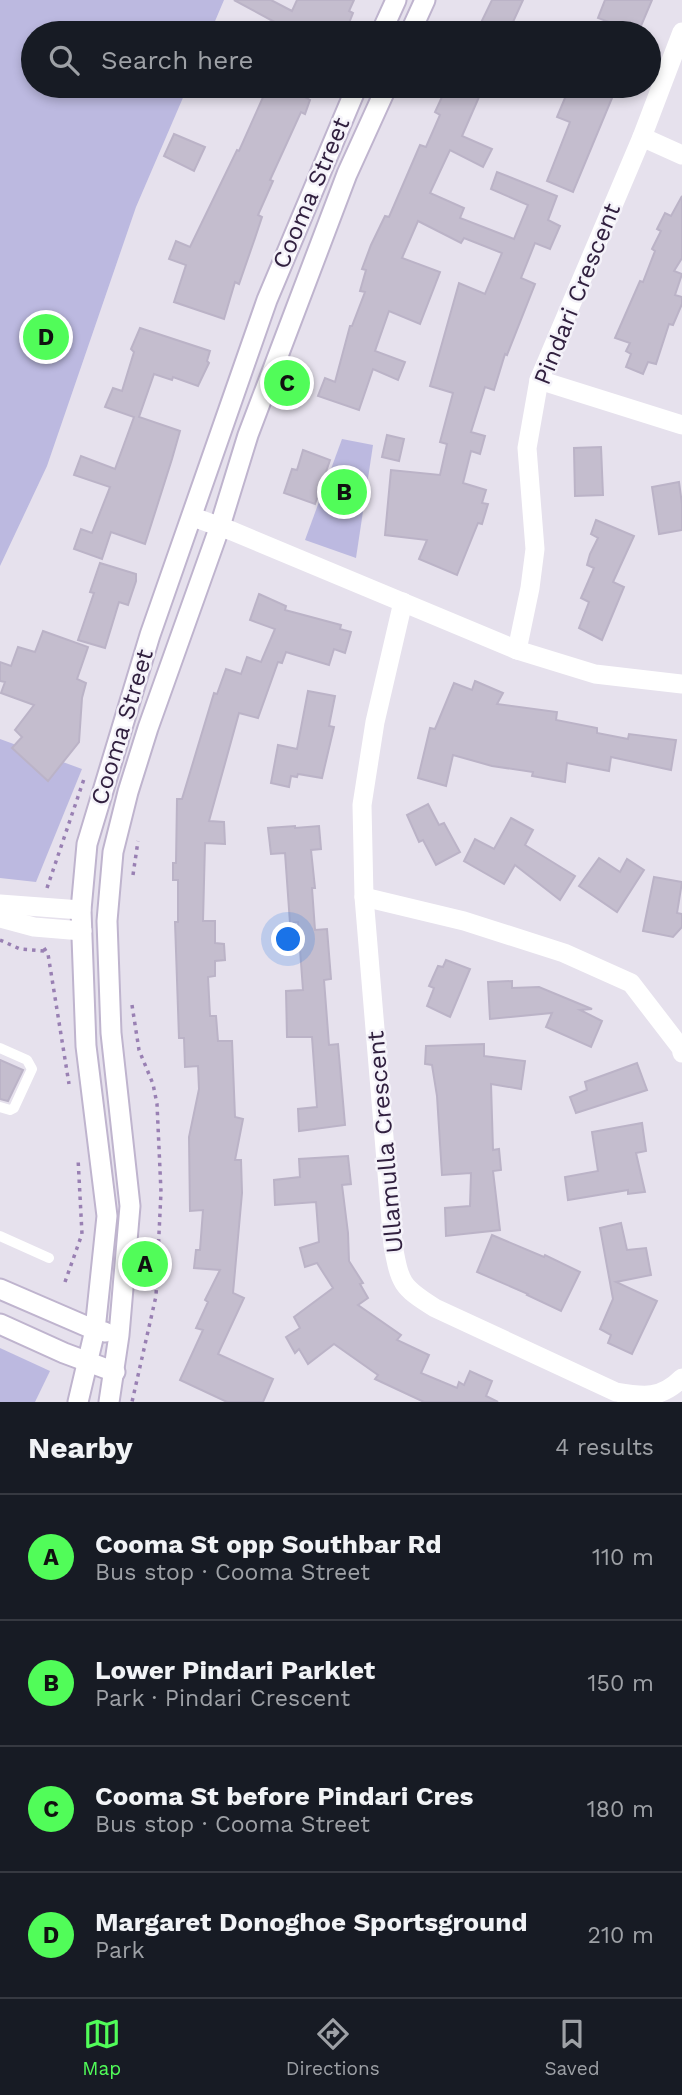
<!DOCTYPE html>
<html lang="en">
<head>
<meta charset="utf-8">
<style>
	:root { --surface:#171b24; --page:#20242c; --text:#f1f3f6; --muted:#9ea1a6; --line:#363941; --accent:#51fc59 }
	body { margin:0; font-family:"Work Sans",sans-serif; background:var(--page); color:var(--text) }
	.you { position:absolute; left:289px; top:940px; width:24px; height:24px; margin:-18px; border:5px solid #fff; border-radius:50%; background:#1a73e8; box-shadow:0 0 0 10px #1a73e833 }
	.badge { display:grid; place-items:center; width:46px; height:46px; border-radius:50%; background:var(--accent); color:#111; font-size:23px; font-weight:700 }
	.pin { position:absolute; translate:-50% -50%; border:4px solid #fff; box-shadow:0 2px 7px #0006 }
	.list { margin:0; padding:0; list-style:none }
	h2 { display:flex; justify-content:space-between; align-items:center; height:91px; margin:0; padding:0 28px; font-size:30px }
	h2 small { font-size:23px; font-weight:400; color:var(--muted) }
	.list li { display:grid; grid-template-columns:46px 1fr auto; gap:21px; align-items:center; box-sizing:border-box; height:126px; padding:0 28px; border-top:2px solid var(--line) }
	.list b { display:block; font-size:26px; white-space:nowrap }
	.list p { margin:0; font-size:23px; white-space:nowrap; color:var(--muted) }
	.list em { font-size:23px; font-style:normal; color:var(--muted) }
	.icon { flex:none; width:38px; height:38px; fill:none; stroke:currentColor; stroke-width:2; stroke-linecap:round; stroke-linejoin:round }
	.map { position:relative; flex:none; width:682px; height:1402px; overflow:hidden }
	.search { position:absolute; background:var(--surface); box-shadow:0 4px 10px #0003; left:21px; right:21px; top:21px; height:77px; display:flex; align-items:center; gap:18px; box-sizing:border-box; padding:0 24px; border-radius:38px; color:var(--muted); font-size:26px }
	.sheet { height:595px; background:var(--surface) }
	nav { display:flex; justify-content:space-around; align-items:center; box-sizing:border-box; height:98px; border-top:2px solid var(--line); background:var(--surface); font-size:19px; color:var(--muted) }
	nav a { display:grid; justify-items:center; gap:4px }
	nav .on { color:var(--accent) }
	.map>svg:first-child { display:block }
	.green { fill:#bcb9e0 }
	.building { fill:#c4bdce; stroke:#bbb3c7; stroke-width:2 }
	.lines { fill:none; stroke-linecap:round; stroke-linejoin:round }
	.secondary-casing { stroke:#bfb4ce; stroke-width:23 }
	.path { stroke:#9980b3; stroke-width:3.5; stroke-dasharray:3.5 5; stroke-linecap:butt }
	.service { stroke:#fff; stroke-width:10 }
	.minor { stroke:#fff; stroke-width:19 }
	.secondary { stroke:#fff; stroke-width:19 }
	.labels { text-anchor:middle; stroke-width:5; stroke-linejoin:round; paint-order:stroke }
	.street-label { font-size:24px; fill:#31203f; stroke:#f4f2f9 }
</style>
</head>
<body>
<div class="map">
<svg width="682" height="1402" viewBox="0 0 682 1402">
	<rect width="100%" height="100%" fill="#e6e1ed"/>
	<g class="green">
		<polygon points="0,0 224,0 210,33 33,33 33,86 188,86 136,207 47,466 0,566"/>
		<polygon points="342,439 373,445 356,558 305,540"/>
		<polygon points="0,739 82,769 36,882 0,878"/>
		<polygon points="0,1348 50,1371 35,1402 0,1402"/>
	</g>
	<g class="building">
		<polygon points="234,0 271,0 292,11 297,0 354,0 349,11 353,13 345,33 278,33 282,26"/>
		<polygon points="492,0 523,0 508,33 476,33"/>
		<polygon points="605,0 652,0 638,33 598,18"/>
		<polygon points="268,86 310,86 305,97 310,100 305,114 301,112 270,180 273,181 258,215 262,217 255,238 239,284 235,282 224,319 174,302 186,265 169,259 176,241 190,247 237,150 239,151"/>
		<polygon points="447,86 479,97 462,136 492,149 483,167 450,150 430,193 464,208 460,218 514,239 528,205 491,189 497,172 557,196 548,220 560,226 550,249 535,243 521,278 535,284 507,355 505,354 494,390 485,387 471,432 485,436 480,454 471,451 463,483 486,490 482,503 488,504 482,524 478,523 457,575 419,559 427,540 385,535 391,470 440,475 447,444 440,442 453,393 430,386 459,283 485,294 502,253 464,238 461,243 418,221 402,258 440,272 420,324 389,311 375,351 405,362 398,380 373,369 359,410 318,396 325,378 335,382 350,326 352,326 365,292 360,291 366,270 362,269 371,245 385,216 389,217 420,145 426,147 440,115 435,112"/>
		<polygon points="570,86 617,86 573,192 547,181 570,122 557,117"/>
		<polygon points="174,134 205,147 194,171 164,156"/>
		<polygon points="682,196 682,258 674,271 682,274 675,295 682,297 682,304 673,325 669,324 656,364 648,362 643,374 626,367 631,354 626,351 630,343 615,338 640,281 643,282 655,251 652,249 661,231 657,229 665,213 671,216"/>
		<polygon points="140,328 210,351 207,361 209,363 198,386 173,377 172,380 154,374 139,417 180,431 172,459 145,544 111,532 102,559 74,549 81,529 92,533 110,487 74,475 81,456 115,469 134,417 105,407 113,388 122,391 134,352 131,349"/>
		<polygon points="387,435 404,439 399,461 382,457"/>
		<polygon points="601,447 603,495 575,496 574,448"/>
		<polygon points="303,450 330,460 315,504 284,493 292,469 297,470"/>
		<polygon points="679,482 682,504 682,530 659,534 652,487"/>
		<polygon points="596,520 634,536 613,582 624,587 602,640 579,628 589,602 581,598 594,568 587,565 590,554 598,538 591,534"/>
		<polygon points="100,563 136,574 136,581 128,605 119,602 105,648 78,640 94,593 90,592"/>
		<polygon points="259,594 286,606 285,610 341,625 340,629 351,632 345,653 334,649 329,665 286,652 282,663 278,662 258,718 239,713 209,821 224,822 225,844 205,843 203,921 215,921 215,943 224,944 225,960 215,961 215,976 208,977 210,1016 216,1016 218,1041 232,1041 235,1117 243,1119 235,1160 241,1160 242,1193 233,1293 244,1298 218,1354 273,1379 263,1402 227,1402 180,1380 203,1330 196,1328 208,1302 205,1300 220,1270 194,1268 196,1250 200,1250 203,1210 190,1211 189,1137 199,1089 198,1066 185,1067 184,1038 179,1038 175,922 178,922 178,880 173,880 173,863 176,863 177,799 182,799 214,693 217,694 226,669 241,674 247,657 261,662 275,629 250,620"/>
		<polygon points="43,631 88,647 77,679 86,683 82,698 79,742 48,781 12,748 22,737 15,730 34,705 1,693 5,682 0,681 0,662 11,666 18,647 35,652"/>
		<polygon points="475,681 503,693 497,704 557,712 556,720 597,728 597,733 628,739 629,734 676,740 671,770 611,757 609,771 567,763 565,782 532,776 533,772 492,766 453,755 446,786 418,778 430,728 435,729 454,683 472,690"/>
		<polygon points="308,691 335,696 329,726 334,727 322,778 298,774 297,777 291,776 289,787 271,783 278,745 297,749"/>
		<polygon points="428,804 439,825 444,823 460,852 436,865 423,840 419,842 407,815"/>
		<polygon points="511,818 533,830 525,845 575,876 560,900 515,865 504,884 464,861 475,839 494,849"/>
		<polygon points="295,826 295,828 319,826 321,849 311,850 315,888 312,888 315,930 327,929 331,979 324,980 329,1045 338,1044 345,1125 299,1131 298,1109 317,1107 312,1037 287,1037 286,991 303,990 298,922 290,923 285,853 271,854 268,828"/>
		<polygon points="599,858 620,872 627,859 644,870 617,912 579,886"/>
		<polygon points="654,877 682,882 677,913 682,914 682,927 673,937 643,931"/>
		<polygon points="446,960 470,969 450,1017 427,1006 434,988 429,986 438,966 443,967"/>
		<polygon points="512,981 512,988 539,987 592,1009 580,1010 602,1021 591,1047 546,1027 552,1013 490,1019 488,982"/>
		<polygon points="484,1044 484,1056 525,1061 521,1089 491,1084 493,1150 499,1149 501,1170 493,1171 500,1230 446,1236 445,1208 470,1206 471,1173 442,1175 437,1096 432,1065 425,1064 426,1046"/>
		<polygon points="0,1060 23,1070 8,1101 0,1099"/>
		<polygon points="637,1063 647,1090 576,1113 570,1097 587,1090 585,1082"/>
		<polygon points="642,1123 646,1151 636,1153 645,1192 628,1194 628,1190 568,1200 565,1177 598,1171 592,1132"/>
		<polygon points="348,1156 351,1184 342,1185 348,1233 349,1261 363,1283 360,1284 368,1298 358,1305 401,1335 397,1340 429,1355 421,1373 457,1388 459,1382 464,1385 470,1371 492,1381 486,1396 498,1402 424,1402 375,1379 378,1375 334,1344 308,1364 299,1349 295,1353 286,1337 300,1328 294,1317 333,1288 317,1263 305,1267 300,1248 319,1242 316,1202 275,1205 274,1180 300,1177 299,1159"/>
		<polygon points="621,1223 627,1250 646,1248 651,1275 616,1282 657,1301 632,1354 608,1343 611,1335 600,1329 613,1299 600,1228"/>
		<polygon points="492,1235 544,1257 545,1255 580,1272 561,1311 527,1295 528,1294 477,1272"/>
	</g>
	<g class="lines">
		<defs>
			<g id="secondary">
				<polyline points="381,33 396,0"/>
				<polyline points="410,33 425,0"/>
				<polyline points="0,1289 95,1330 105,1332"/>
				<polyline points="0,1324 64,1353 115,1372"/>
				<polyline points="78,1402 95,1330 107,1216 86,1046 81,910 87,844 150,635 267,300 357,86"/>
				<polyline points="109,1402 119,1335 130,1206 111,1033 107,921 113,852 128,792 148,728 220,526 248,435 347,174 387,86"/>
			</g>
		</defs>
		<use href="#secondary" class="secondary-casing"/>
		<g class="path">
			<polyline points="133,875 138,841"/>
			<polyline points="47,888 85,776"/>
			<polyline points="0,940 20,949 44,951"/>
			<polyline points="44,948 48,954 69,1084"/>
			<polyline points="132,1005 139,1050 153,1084 157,1104 161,1192 156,1296 132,1402"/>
			<polyline points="65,1282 82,1234 78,1158"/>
		</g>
		<g class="service">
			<polyline points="0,1048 27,1060 32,1069 14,1108 10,1110 0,1107"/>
			<polyline points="0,1236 49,1258"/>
		</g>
		<g class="minor">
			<polyline points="642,137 682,155"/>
			<polyline points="539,380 682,425"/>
			<polyline points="193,517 232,531 517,650 595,674 682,684"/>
			<path d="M403 602 375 722 362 805 364 897 393 1245C400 1283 401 1287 435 1308L616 1392C644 1397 661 1399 682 1378"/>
			<polyline points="517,650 530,588 535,549 527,448 539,380 642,137 682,32"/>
			<polyline points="364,897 464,921 564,953 631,983 681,1048 682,1053"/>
			<polyline points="0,904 81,910"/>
			<polyline points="0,918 34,927 82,931"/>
		</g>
		<use href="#secondary" class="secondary"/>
	</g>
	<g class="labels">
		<g class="street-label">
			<text transform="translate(311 193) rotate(-67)" y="8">Cooma Street</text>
			<text transform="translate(577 294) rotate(-68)" y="8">Pindari Crescent</text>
			<text transform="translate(122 727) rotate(-73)" y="8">Cooma Street</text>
			<text transform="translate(385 1142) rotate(-95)" y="8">Ullamulla Crescent</text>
		</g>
	</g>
</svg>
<div class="you"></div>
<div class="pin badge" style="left:145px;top:1264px">A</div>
<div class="pin badge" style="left:344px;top:492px">B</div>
<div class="pin badge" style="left:287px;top:383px">C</div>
<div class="pin badge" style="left:46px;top:337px">D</div>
<div class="search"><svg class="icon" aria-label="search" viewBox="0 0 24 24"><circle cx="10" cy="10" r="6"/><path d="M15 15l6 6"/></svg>Search here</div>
</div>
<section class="sheet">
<h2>Nearby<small>4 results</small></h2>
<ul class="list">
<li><span class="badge">A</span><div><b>Cooma St opp Southbar Rd</b><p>Bus stop · Cooma Street</p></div><em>110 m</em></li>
<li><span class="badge">B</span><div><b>Lower Pindari Parklet</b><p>Park · Pindari Crescent</p></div><em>150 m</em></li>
<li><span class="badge">C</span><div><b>Cooma St before Pindari Cres</b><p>Bus stop · Cooma Street</p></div><em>180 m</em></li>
<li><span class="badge">D</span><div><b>Margaret Donoghoe Sportsground</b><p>Park</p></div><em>210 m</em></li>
</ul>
</section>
<nav>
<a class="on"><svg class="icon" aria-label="map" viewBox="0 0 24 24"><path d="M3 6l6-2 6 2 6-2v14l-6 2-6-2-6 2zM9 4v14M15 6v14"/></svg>Map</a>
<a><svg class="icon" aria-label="directions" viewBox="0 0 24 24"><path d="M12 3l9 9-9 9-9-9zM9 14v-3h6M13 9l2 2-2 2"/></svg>Directions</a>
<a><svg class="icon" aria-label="saved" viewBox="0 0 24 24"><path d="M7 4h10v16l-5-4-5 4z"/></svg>Saved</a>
</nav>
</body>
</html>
